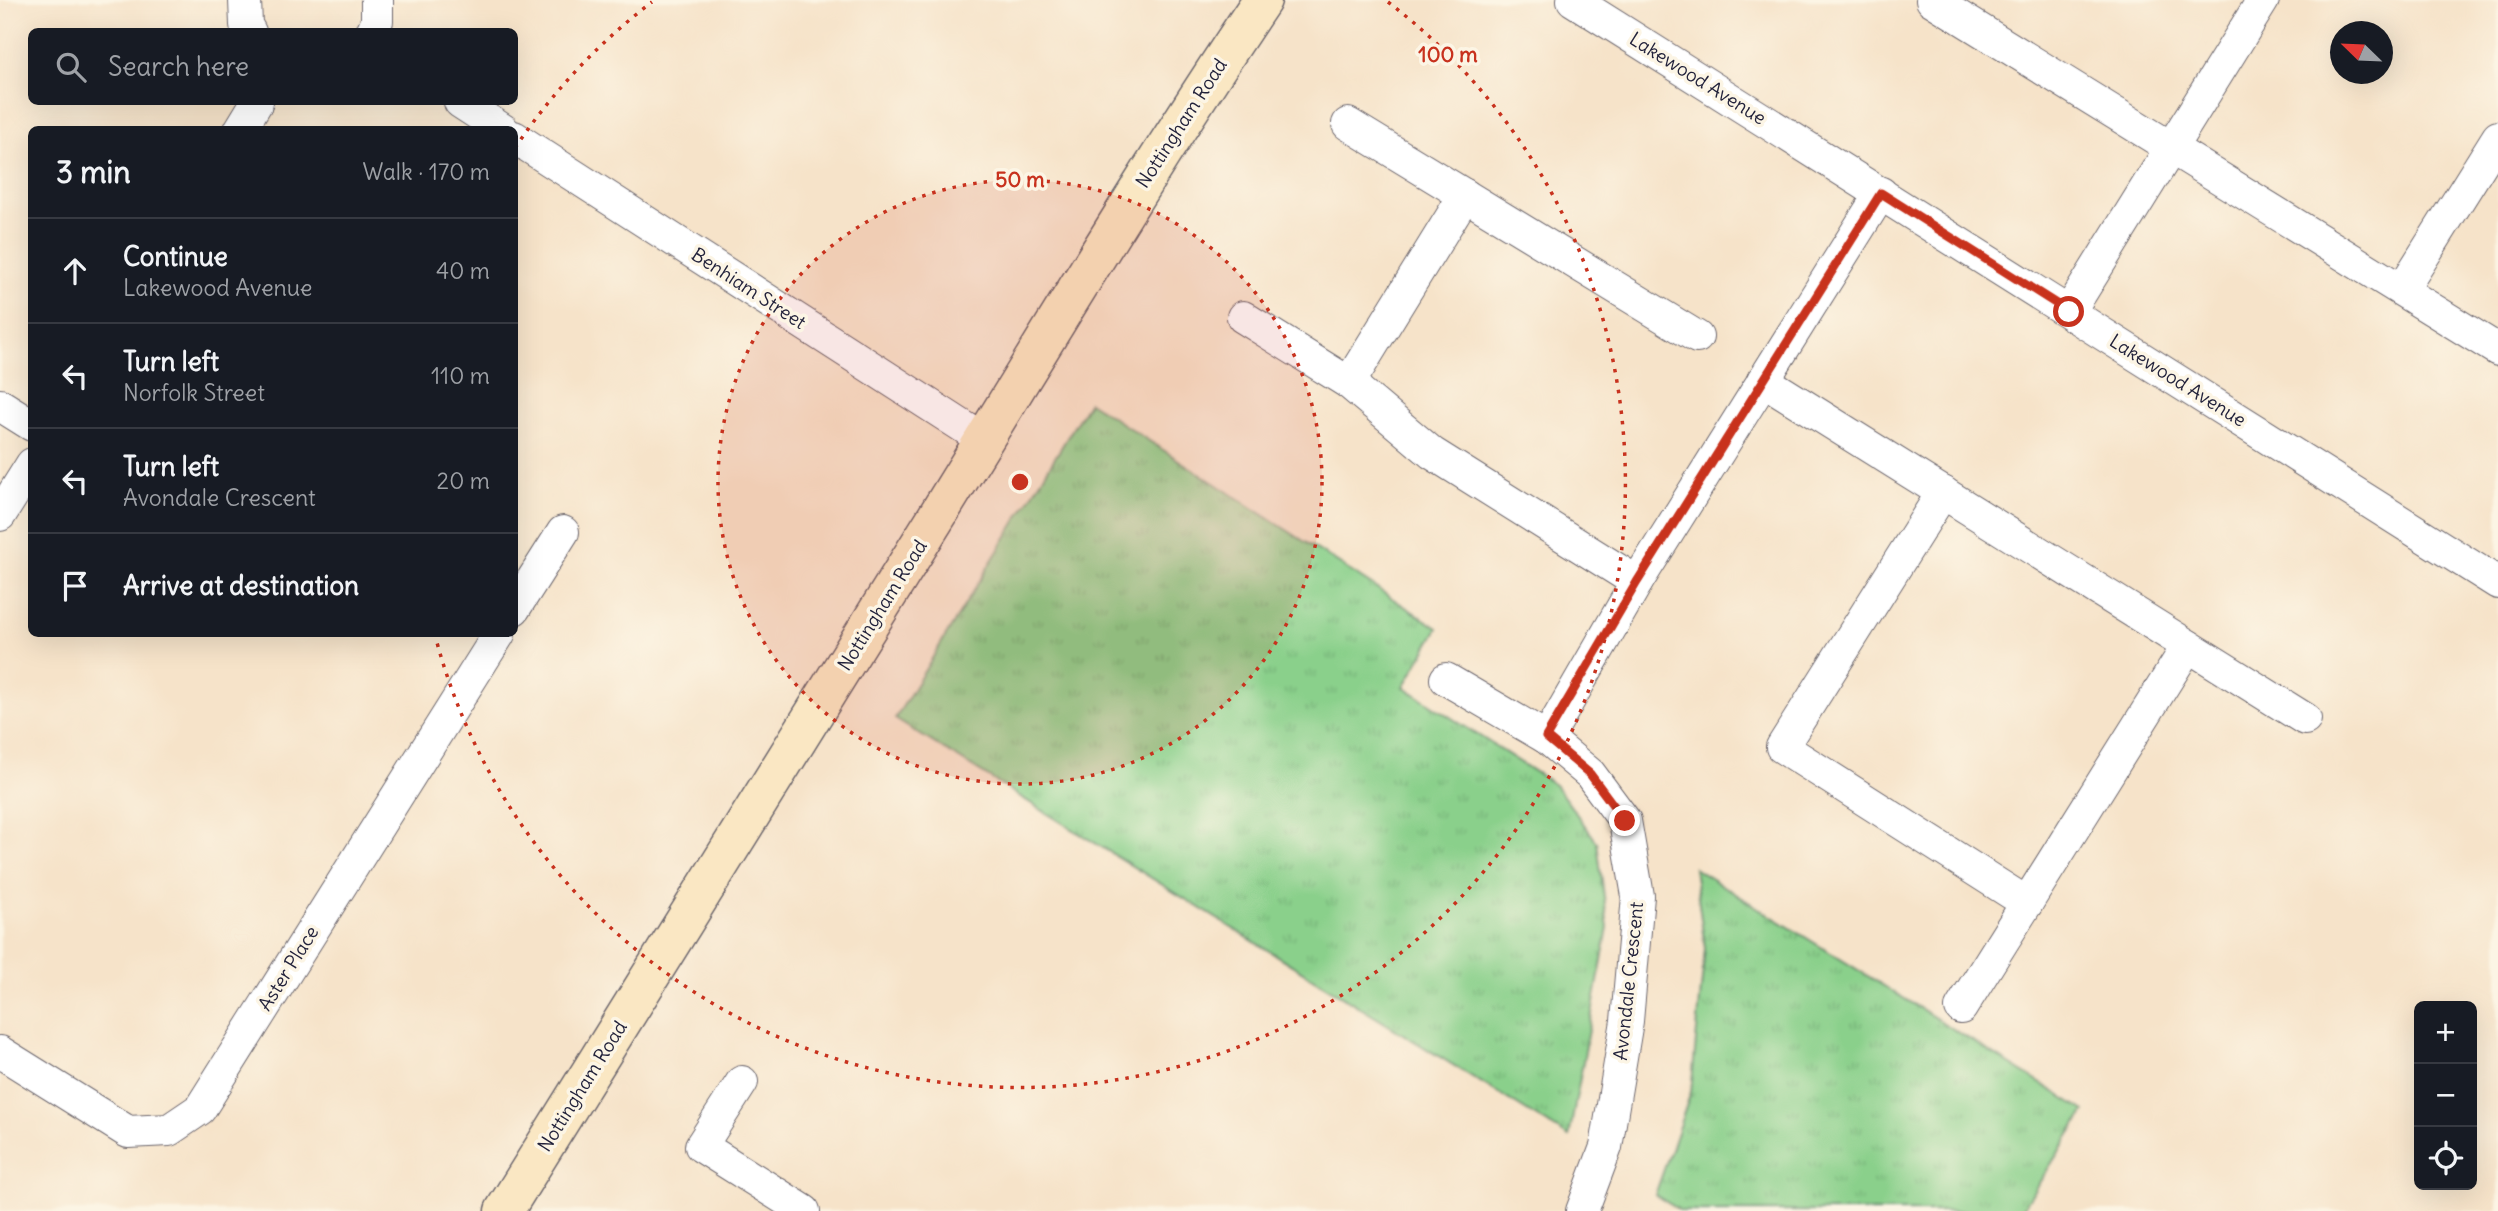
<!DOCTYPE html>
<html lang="en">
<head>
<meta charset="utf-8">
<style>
	:root { --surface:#171b24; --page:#242831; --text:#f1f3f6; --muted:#9ea1a6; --line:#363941 }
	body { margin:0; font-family:Delius,sans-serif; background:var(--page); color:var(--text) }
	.controls { position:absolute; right:21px; bottom:21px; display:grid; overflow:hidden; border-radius:10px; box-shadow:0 7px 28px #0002 }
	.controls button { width:63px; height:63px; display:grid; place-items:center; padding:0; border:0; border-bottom:2px solid var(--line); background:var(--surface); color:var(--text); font:35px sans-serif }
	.compass { position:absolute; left:2330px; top:21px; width:63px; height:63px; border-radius:50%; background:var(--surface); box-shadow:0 7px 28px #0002; rotate:293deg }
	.stop { position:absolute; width:21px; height:21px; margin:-16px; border:5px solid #c8321e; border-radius:50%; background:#fff }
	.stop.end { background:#c8321e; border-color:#fff; box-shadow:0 2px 7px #0008 }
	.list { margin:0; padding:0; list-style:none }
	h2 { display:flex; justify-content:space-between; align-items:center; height:91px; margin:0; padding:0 28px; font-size:30px }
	h2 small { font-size:23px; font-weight:400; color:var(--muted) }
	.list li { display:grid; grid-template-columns:46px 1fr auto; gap:21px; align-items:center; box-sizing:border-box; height:105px; padding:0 28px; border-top:2px solid var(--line) }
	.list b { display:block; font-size:26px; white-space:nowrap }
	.list p { margin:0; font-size:23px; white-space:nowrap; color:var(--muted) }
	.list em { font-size:23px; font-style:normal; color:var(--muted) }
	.icon { flex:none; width:38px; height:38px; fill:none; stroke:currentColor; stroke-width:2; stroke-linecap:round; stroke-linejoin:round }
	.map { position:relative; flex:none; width:2498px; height:1211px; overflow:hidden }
	.search { position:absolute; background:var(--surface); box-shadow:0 7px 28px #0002; left:28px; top:28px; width:490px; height:77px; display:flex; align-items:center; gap:18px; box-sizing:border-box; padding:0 24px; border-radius:10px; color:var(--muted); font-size:26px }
	.panel { position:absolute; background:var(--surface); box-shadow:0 7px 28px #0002; left:28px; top:126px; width:490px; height:511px; border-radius:10px }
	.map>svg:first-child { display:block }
	.grass { fill:url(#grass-tufts); stroke:#567963; stroke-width:2 }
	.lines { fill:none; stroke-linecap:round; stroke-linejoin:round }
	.street-casing { stroke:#6c666d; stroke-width:34 }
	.secondary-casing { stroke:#6c666d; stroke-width:41 }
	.street { stroke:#fff; stroke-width:32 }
	.secondary { stroke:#fae7c3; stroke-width:38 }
	.route { stroke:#c8321e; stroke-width:9 }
	.ring { fill:none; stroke:#c8321e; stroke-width:3.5; stroke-dasharray:3.5 7 }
	.labels { text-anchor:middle; stroke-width:7; stroke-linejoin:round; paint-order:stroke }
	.street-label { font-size:19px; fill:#22223b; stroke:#fcf5e5 }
	.centre { fill:#c8321e; stroke:#fcf5e5; stroke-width:3.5 }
	.ring-label { font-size:21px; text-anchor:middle; font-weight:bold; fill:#c8321e; stroke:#fcf5e5; stroke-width:7; stroke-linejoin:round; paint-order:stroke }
</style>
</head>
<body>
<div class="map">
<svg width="2498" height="1211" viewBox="0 0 2498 1211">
	<defs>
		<pattern id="grass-tufts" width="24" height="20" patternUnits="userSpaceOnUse" patternTransform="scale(1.75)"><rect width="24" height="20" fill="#8ad08b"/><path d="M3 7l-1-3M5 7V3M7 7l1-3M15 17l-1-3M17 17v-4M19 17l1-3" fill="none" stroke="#77b279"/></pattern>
	</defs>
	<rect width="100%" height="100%" fill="#fcf5e5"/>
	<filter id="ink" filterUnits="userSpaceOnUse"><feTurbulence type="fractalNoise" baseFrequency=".0143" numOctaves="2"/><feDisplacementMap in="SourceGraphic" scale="14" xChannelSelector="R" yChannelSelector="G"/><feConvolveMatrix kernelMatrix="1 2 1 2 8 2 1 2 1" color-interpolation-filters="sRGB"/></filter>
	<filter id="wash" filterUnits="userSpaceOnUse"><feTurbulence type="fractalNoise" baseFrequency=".00686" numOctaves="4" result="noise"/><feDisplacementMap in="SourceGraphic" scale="28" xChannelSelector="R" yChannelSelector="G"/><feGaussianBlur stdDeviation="1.57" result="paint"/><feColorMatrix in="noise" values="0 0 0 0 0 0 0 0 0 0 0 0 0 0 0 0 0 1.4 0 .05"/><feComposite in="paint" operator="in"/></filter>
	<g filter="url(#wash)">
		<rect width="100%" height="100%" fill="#f6e3c9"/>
		<g class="grass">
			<polygon points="1089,402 1438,628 1404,687 1555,785 1597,842 1608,928 1569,1137 895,719"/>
			<polygon points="1694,868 2085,1111 2021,1211 1681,1211 1655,1195 1691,1092 1705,948"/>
		</g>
	</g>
	<g filter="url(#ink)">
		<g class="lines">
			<defs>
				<g id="street">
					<polyline points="245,0 246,25 250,32"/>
					<polyline points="1573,0 2498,583"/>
					<polyline points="1932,0 2498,350"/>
					<polyline points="372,32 377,21 377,0"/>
					<polyline points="460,102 503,130"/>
					<polyline points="1348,124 1697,337"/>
					<polyline points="240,130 257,102"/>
					<polyline points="514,137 984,440"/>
					<polyline points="2402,290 2498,137"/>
					<polyline points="2069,312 2263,0"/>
					<polyline points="1243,317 1349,383 1432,453 1637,582"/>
					<polyline points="1763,380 2305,719"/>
					<polyline points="1349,383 1465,195"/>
					<polyline points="0,405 32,425"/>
					<polyline points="1943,492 1782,747 2027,903"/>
					<polyline points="0,515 32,464"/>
					<polyline points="514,609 563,532"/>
					<polyline points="1446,679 1547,738 1590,774 1625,821 1638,896 1627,1021 1606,1147 1582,1211"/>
					<polyline points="1547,738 1637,582 1881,193"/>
					<polyline points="1961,1008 2188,646"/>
					<polyline points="0,1052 128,1132 169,1130 200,1109 499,634"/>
					<polyline points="742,1082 701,1146 804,1211"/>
				</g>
				<path id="secondary" d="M504 1211C648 979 793 748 937 516 1044 343 1148 169 1262 0"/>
			</defs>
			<use href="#street" class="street-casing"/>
			<use href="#secondary" class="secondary-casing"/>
			<use href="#street" class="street"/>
			<use href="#secondary" class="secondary"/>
		</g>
	</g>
	<g class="lines" filter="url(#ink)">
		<polyline class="route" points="1625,821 1590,774 1546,737 1637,582 1881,193 2069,312"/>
	</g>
	<circle cx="1020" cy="482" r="302" fill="#c8321e" fill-opacity=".12"/>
	<g class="ring">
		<circle cx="1020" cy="482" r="302"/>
		<path d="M515 148A605 605 0 0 1 652 2M1388 2A605 605 0 1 1 436 639"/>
	</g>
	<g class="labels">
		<g class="street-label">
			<text transform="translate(1698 78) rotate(32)" y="7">Lakewood Avenue</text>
			<text transform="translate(1181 123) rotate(-57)" y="7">Nottingham Road</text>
			<text transform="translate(749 288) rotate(33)" y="7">Benhiam Street</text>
			<text transform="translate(2178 380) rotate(32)" y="7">Lakewood Avenue</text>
			<text transform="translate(882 605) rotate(-58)" y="7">Nottingham Road</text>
			<text transform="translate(288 968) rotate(-58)" y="7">Aster Place</text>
			<text transform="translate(1628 981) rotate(-84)" y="7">Avondale Crescent</text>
			<text transform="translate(582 1086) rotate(-58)" y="7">Nottingham Road</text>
		</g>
	</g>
	<circle cx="1020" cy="482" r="10" class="centre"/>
	<g class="ring-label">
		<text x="1448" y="62">100 m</text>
		<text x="1020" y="187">50 m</text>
	</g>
</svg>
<div class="controls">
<button>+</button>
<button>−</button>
<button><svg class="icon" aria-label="locate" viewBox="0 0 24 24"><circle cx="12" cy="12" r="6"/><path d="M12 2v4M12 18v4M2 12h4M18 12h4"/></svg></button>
</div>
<svg class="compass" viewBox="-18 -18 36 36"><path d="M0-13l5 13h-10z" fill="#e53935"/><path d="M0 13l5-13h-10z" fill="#9ea1a6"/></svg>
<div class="stop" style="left:2069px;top:312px"></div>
<div class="stop end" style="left:1625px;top:821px"></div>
<div class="search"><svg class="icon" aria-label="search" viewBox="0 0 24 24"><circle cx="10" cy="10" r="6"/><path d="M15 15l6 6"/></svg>Search here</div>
<section class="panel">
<h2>3 min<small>Walk · 170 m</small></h2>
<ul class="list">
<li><svg class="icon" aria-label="ahead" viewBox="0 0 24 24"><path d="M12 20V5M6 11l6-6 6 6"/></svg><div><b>Continue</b><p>Lakewood Avenue</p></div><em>40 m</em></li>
<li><svg class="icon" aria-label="left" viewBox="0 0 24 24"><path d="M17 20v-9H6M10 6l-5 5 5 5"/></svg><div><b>Turn left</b><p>Norfolk Street</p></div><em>110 m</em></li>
<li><svg class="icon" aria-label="left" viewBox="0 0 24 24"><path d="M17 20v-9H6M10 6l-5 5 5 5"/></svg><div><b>Turn left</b><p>Avondale Crescent</p></div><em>20 m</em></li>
<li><svg class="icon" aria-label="arrive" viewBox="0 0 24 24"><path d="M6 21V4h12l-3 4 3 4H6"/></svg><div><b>Arrive at destination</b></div></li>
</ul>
</section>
</div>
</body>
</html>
